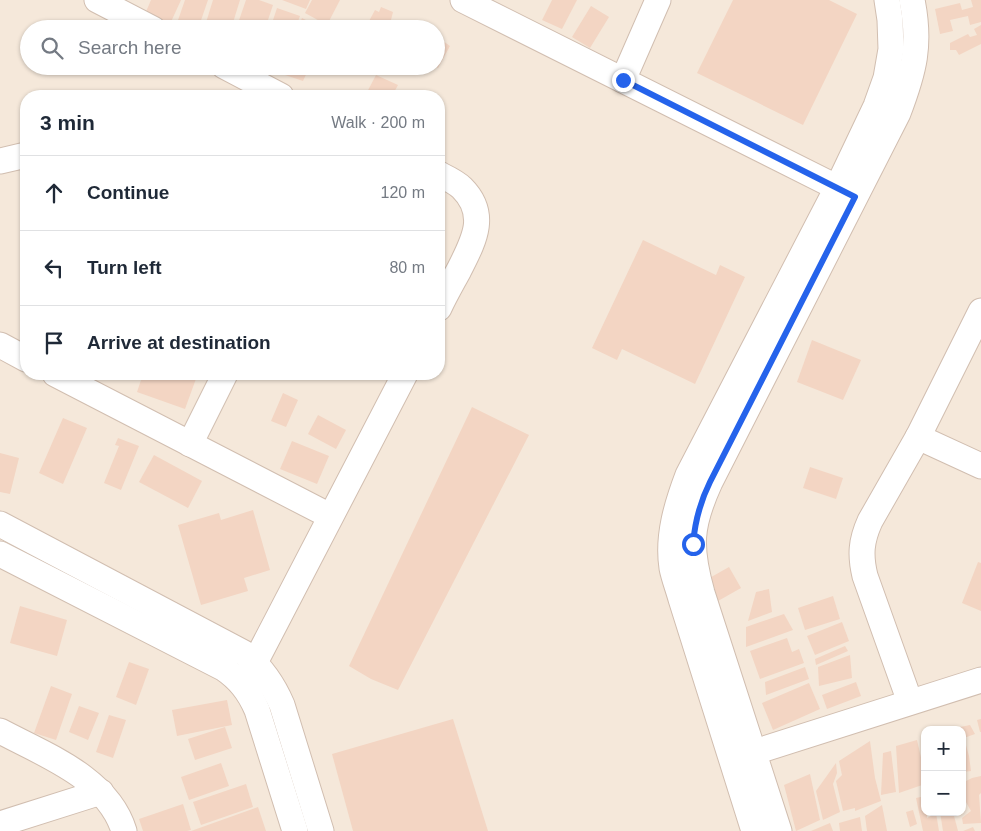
<!DOCTYPE html>
<html lang="en">
<head>
<meta charset="utf-8">
<style>
	:root { --surface:#fff; --page:#f6f6f7; --text:#1f2937; --muted:#747a83; --line:#e0e1e3 }
	body { margin:0; font-family:Arial,sans-serif; background:var(--page); color:var(--text) }
	.controls { position:absolute; right:15px; bottom:15px; display:grid; overflow:hidden; border-radius:10px; box-shadow:0 1px 4px #0004 }
	.controls button { width:45px; height:45px; display:grid; place-items:center; padding:0; border:0; border-bottom:1px solid var(--line); background:var(--surface); color:var(--text); font:25px sans-serif }
	.stop { position:absolute; width:15px; height:15px; margin:-11px; border:4px solid #2563eb; border-radius:50%; background:#fff }
	.stop.end { background:#2563eb; border-color:#fff; box-shadow:0 1px 5px #0008 }
	.list { margin:0; padding:0; list-style:none }
	h2 { display:flex; justify-content:space-between; align-items:center; height:65px; margin:0; padding:0 20px; font-size:21px }
	h2 small { font-size:16px; font-weight:400; color:var(--muted) }
	.list li { display:grid; grid-template-columns:32px 1fr auto; gap:15px; align-items:center; box-sizing:border-box; height:75px; padding:0 20px; border-top:1px solid var(--line) }
	.list b { display:block; font-size:19px; white-space:nowrap }
	.list em { font-size:16px; font-style:normal; color:var(--muted) }
	.icon { flex:none; width:28px; height:28px; fill:none; stroke:currentColor; stroke-width:2; stroke-linecap:round; stroke-linejoin:round }
	.map { position:relative; flex:none; width:981px; height:831px; overflow:hidden }
	.search { position:absolute; background:var(--surface); box-shadow:0 1px 4px #0004; left:20px; top:20px; width:425px; height:55px; display:flex; align-items:center; gap:12px; box-sizing:border-box; padding:0 18px; border-radius:28px; color:var(--muted); font-size:19px }
	.panel { position:absolute; background:var(--surface); box-shadow:0 1px 4px #0004; left:20px; top:90px; width:425px; height:290px; border-radius:20px }
	.map>svg:first-child { display:block }
	.residential { fill:#f5e8da; fill-rule:evenodd }
	.building { fill:#f3d5c3 }
	.lines { fill:none; stroke-linecap:round; stroke-linejoin:round }
	.minor-casing { stroke:#d1beb0; stroke-width:27 }
	.minor { stroke:#fff; stroke-width:25 }
	.route { stroke:#2563eb; stroke-width:6 }
</style>
</head>
<body>
<div class="map">
<svg width="981" height="831" viewBox="0 0 981 831">
	<rect width="100%" height="100%" fill="#fdf6ec"/>
	<path class="residential" d="M0 0H981V831H0ZM29 29H436V66H29ZM26 96H439V374H26ZM925 730H962V812H925Z"/>
	<g class="building">
		<polygon points="151,0 181,0 170,24 145,14"/>
		<polygon points="185,0 208,0 198,29 193,29 177,23"/>
		<polygon points="213,0 240,0 231,29 204,29"/>
		<polygon points="246,0 259,0 273,5 265,29 236,29"/>
		<polygon points="282,0 310,0 306,9"/>
		<polygon points="312,0 340,0 327,25 305,13"/>
		<polygon points="552,0 577,0 562,29 542,20"/>
		<polygon points="733,0 829,0 857,14 803,125 697,73"/>
		<polygon points="971,0 981,0 981,22 970,25 968,16 950,20 953,31 940,34 935,9 960,3 962,10 973,7"/>
		<polygon points="591,6 609,17 590,48 572,37"/>
		<polygon points="381,7 393,12 391,20 400,23 397,29 371,29 372,27 368,23 375,10 379,12"/>
		<polygon points="277,8 300,16 295,29 270,29"/>
		<polygon points="302,18 323,29 298,29"/>
		<polygon points="981,25 981,44 959,55 956,50 950,50 950,43 968,34 970,37 977,35 974,29"/>
		<polygon points="436,36 450,46 438,68 436,67"/>
		<polygon points="285,66 310,66 303,81 282,74"/>
		<polygon points="376,75 398,85 392,96 365,96"/>
		<polygon points="643,240 716,275 720,265 745,277 695,384 622,349 617,360 592,348"/>
		<polygon points="812,340 861,360 843,400 797,382"/>
		<polygon points="143,374 191,374 197,376 185,409 137,392"/>
		<polygon points="283,393 298,400 286,427 271,421"/>
		<polygon points="472,407 529,435 398,690 371,679 349,666"/>
		<polygon points="318,415 346,430 336,449 308,434"/>
		<polygon points="63,418 87,428 63,484 39,473"/>
		<polygon points="118,438 139,446 121,490 104,483 119,446 115,445"/>
		<polygon points="292,441 329,456 317,484 280,469"/>
		<polygon points="0,453 19,458 10,494 0,492"/>
		<polygon points="154,455 202,481 188,508 139,482"/>
		<polygon points="810,467 843,478 836,499 803,488"/>
		<polygon points="253,510 270,570 244,578 248,591 201,605 178,525 219,513 221,520"/>
		<polygon points="978,562 981,563 981,611 962,603"/>
		<polygon points="729,567 741,588 718,601 706,580"/>
		<polygon points="769,589 772,612 748,621 756,592"/>
		<polygon points="833,596 840,619 805,630 798,608"/>
		<polygon points="20,606 67,620 57,656 10,643"/>
		<polygon points="784,614 793,630 746,647 746,627"/>
		<polygon points="842,622 849,641 815,655 807,636"/>
		<polygon points="787,638 792,652 799,649 804,663 760,679 750,651"/>
		<polygon points="845,646 848,651 816,665 815,659"/>
		<polygon points="850,655 852,678 819,686 818,667"/>
		<polygon points="129,662 149,669 136,705 116,697"/>
		<polygon points="805,667 809,679 766,695 765,682"/>
		<polygon points="856,682 861,696 827,709 822,695"/>
		<polygon points="809,683 820,709 773,730 762,703"/>
		<polygon points="51,686 72,694 56,740 34,733"/>
		<polygon points="227,700 232,725 177,736 172,710"/>
		<polygon points="79,706 99,713 88,740 69,732"/>
		<polygon points="109,715 126,720 113,758 96,752"/>
		<polygon points="453,719 488,831 353,831 332,754"/>
		<polygon points="981,719 981,732 980,732 977,720"/>
		<polygon points="970,725 975,734 964,738 969,756 971,771 962,772 962,730 959,730 960,727"/>
		<polygon points="225,727 232,748 195,760 188,739"/>
		<polygon points="917,740 925,775 925,784 899,793 896,746"/>
		<polygon points="870,741 875,778 881,801 855,811 855,808 843,811 836,781 842,775 839,761"/>
		<polygon points="891,751 896,792 881,795 883,753"/>
		<polygon points="221,763 229,786 189,800 181,777"/>
		<polygon points="836,763 837,773 833,784 840,812 823,820 816,791"/>
		<polygon points="810,774 820,820 796,831 784,785"/>
		<polygon points="981,776 981,793 979,795 981,823 963,824 962,818 971,811 962,795 962,783 972,778"/>
		<polygon points="246,784 253,807 201,825 193,802"/>
		<polygon points="925,796 925,812 927,812 927,818 936,813 939,831 923,831 916,798"/>
		<polygon points="183,804 191,830 187,831 143,831 139,819"/>
		<polygon points="882,805 887,831 867,831 865,816"/>
		<polygon points="258,807 266,831 191,831"/>
		<polygon points="913,810 917,824 910,827 906,812"/>
		<polygon points="940,812 953,812 958,831 943,831"/>
		<polygon points="860,817 862,831 840,831 839,823"/>
		<polygon points="830,823 833,831 811,831"/>
		<polygon points="973,827 975,831 963,831"/>
	</g>
	<g class="lines">
		<defs>
			<g id="minor">
				<polyline points="97,0 153,29"/>
				<polyline points="463,0 852,195"/>
				<polyline points="224,66 281,96"/>
				<polyline points="623,80 658,0"/>
				<polyline points="0,161 26,155"/>
				<path d="M439 174C447 178 456 182 462 188 489 215 473 242 459 270 452 283 445 295 439 308"/>
				<polyline points="0,345 26,359"/>
				<polyline points="55,374 330,516"/>
				<polyline points="918,437 981,466"/>
				<polyline points="190,444 225,374"/>
				<path d="M0 524 244 653C262 668 273 684 282 705L321 831"/>
				<path d="M0 554 223 668C239 679 249 691 257 710L295 831"/>
				<polyline points="248,676 405,374"/>
				<path d="M910 702 865 576C860 555 861 541 870 521L918 437 981 311"/>
				<path d="M0 731C45 755 108 778 124 831"/>
				<polyline points="739,757 981,680"/>
				<polyline points="0,824 101,792"/>
				<path d="M754 831 681 599C678 588 674 578 672 568 667 536 677 504 688 475L837 188 876 106 886 78 891 49 890 20 887 0"/>
				<path d="M779 831 702 593C689 547 690 526 710 482L898 113C914 71 921 45 912 0"/>
			</g>
		</defs>
		<use href="#minor" class="minor-casing"/>
		<use href="#minor" class="minor"/>
	</g>
	<g class="lines">
		<path class="route" d="M623 80 855 197 710 482C700 502 695 521 693 544"/>
	</g>
</svg>
<div class="controls">
<button>+</button>
<button>−</button>
</div>
<div class="stop" style="left:693px;top:544px"></div>
<div class="stop end" style="left:623px;top:80px"></div>
<div class="search"><svg class="icon" aria-label="search" viewBox="0 0 24 24"><circle cx="10" cy="10" r="6"/><path d="M15 15l6 6"/></svg>Search here</div>
<section class="panel">
<h2>3 min<small>Walk · 200 m</small></h2>
<ul class="list">
<li><svg class="icon" aria-label="ahead" viewBox="0 0 24 24"><path d="M12 20V5M6 11l6-6 6 6"/></svg><div><b>Continue</b></div><em>120 m</em></li>
<li><svg class="icon" aria-label="left" viewBox="0 0 24 24"><path d="M17 20v-9H6M10 6l-5 5 5 5"/></svg><div><b>Turn left</b></div><em>80 m</em></li>
<li><svg class="icon" aria-label="arrive" viewBox="0 0 24 24"><path d="M6 21V4h12l-3 4 3 4H6"/></svg><div><b>Arrive at destination</b></div></li>
</ul>
</section>
</div>
</body>
</html>
